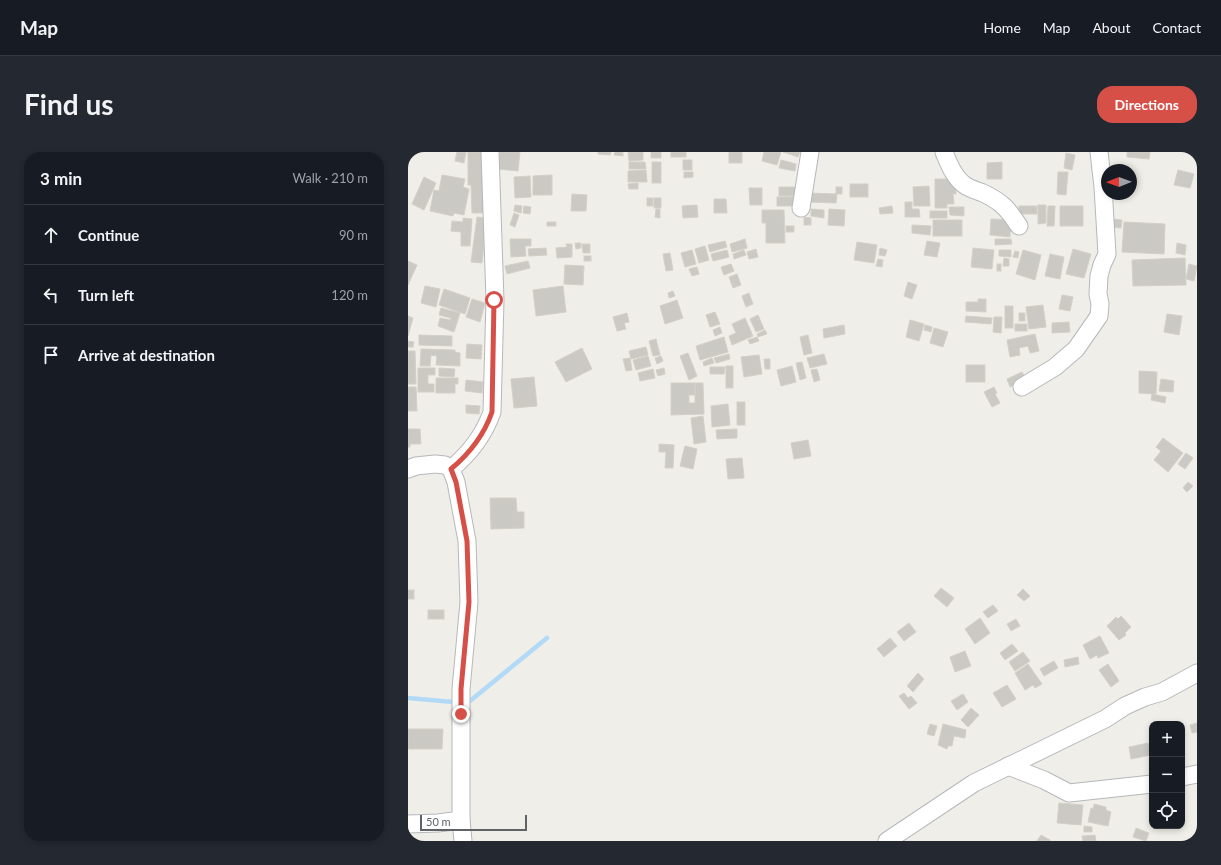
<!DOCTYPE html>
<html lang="en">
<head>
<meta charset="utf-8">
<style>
	:root { --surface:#171b24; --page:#242831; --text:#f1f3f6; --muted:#9ea1a6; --line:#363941; --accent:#d65048 }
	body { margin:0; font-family:Lato,sans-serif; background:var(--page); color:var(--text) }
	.controls { position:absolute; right:12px; bottom:12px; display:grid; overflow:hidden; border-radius:8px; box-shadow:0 2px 6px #0003 }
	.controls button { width:36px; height:36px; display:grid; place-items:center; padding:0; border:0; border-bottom:1px solid var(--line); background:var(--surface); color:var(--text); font:20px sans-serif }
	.compass { position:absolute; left:693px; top:12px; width:36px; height:36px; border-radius:50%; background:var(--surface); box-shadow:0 2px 6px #0003; rotate:269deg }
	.scale { position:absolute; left:12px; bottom:10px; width:107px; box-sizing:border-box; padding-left:4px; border:2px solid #5f6366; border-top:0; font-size:11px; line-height:14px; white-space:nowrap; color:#5f6366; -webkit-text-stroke:3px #fff; paint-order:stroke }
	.stop { position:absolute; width:12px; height:12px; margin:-9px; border:3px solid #d65048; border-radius:50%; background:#fff }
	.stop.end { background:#d65048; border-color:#fff; box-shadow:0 1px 4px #0008 }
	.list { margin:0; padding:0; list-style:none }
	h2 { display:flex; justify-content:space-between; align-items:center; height:52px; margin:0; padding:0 16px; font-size:17px }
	h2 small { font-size:13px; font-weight:400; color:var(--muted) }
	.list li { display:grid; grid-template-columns:26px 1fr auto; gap:12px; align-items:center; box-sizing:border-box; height:60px; padding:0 16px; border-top:1px solid var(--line) }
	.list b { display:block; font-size:15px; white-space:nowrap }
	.list em { font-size:13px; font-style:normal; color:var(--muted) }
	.icon { flex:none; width:22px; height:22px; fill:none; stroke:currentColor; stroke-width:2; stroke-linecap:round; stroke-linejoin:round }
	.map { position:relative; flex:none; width:789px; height:689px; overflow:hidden; border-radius:16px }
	header { display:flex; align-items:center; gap:24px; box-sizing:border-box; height:56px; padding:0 20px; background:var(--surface); border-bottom:1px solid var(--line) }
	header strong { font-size:19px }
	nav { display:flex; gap:22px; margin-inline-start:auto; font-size:14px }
	.intro { display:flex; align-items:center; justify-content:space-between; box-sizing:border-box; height:96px; padding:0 24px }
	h1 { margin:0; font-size:28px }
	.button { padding:10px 18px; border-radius:16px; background:var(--accent); color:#fff; font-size:14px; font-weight:700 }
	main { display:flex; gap:24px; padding:0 24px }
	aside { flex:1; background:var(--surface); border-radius:16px; box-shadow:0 2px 6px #0003 }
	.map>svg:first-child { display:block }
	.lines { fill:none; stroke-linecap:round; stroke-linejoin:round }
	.stream { stroke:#b2daf6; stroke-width:4.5 }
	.building { fill:#cbc9c4; stroke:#d4d0c7 }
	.street-casing { stroke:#b5b8bb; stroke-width:19 }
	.street { stroke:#fff; stroke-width:17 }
	.route { stroke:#d65048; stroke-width:5 }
</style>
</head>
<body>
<header>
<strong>Map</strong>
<nav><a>Home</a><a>Map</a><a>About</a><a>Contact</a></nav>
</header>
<div class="intro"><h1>Find us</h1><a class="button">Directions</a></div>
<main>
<aside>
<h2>3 min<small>Walk · 210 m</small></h2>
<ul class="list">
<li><svg class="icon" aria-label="ahead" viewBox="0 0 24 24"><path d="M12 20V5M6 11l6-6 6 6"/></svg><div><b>Continue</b></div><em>90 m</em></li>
<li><svg class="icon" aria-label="left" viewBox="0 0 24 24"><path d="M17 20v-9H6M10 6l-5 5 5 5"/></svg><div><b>Turn left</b></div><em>120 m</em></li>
<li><svg class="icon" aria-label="arrive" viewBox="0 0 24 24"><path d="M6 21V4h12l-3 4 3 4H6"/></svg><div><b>Arrive at destination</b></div></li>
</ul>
</aside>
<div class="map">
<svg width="789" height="689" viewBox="0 0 789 689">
	<rect width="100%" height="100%" fill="#f0eee8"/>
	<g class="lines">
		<g class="stream">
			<polyline points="0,546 45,550"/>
			<polyline points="62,549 139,486"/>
		</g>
	</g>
	<g class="building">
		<polygon points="49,0 58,0 56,11 47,9"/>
		<polygon points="60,0 79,0 80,61 64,61 63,33 60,33"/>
		<polygon points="92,0 112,0 110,19 90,17"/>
		<polygon points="190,0 203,0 202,3 190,2"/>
		<polygon points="207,0 215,0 215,4 206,3"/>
		<polygon points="220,0 235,0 235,8 221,9"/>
		<rect x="243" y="0" width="10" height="6"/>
		<rect x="263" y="0" width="15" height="5"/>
		<rect x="321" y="0" width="13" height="11"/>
		<polygon points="356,0 373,0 369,13 354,9"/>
		<polygon points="375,0 392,0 390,5"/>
		<polygon points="719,0 742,0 741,7 719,5"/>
		<polygon points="658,1 667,3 664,18 656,16"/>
		<rect x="275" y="8" width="9" height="10"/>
		<polygon points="373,8 388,12 387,19 371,16"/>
		<polygon points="221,10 237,10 238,17 221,17"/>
		<rect x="244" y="10" width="9" height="21"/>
		<polygon points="594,10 594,27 579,27 579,11"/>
		<polygon points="238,18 239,30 220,30 220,19"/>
		<polygon points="770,18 786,22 782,36 766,33"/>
		<polygon points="276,20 285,20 285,25 276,26"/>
		<polygon points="650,20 660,20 658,43 649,42"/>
		<polygon points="34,23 57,27 55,35 61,37 56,63 46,61 45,64 22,59 26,38 31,39"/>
		<polygon points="144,23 144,43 125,43 125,24"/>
		<polygon points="122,24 123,45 107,46 106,25"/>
		<polygon points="16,25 28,31 16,58 4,52"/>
		<polygon points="527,27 543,27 543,32 548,32 548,42 545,42 546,52 539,52 539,56 527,56"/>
		<polygon points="230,31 230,37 221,37 220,32"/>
		<rect x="442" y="32" width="18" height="13"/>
		<polygon points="521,34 522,54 506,54 505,35"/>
		<rect x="371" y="35" width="17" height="9"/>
		<rect x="428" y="35" width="6" height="7"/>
		<polygon points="341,36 354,36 354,53 342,53"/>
		<polygon points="400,41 429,42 428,51 400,50"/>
		<polygon points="164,42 179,43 178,59 163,59"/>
		<rect x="369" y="45" width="19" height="9"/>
		<rect x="239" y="46" width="6" height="8"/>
		<rect x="246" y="46" width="7" height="10"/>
		<polygon points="306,47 318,47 319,61 306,61"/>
		<polygon points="497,50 504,50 504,57 511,57 512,65 497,65"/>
		<polygon points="107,53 114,54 113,61 106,59"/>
		<polygon points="289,53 290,65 275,66 274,54"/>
		<polygon points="630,53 638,53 638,71 630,72"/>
		<polygon points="116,54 123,55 122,62 115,61"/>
		<polygon points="484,54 485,61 472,62 471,56"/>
		<rect x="611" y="54" width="18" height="8"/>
		<polygon points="640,54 647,54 646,74 639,74"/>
		<rect x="652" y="54" width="23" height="20"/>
		<polygon points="541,55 556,55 556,64 542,63"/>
		<polygon points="248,57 252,57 252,66 247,65"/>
		<polygon points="403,57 416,58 416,66 403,64"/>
		<polygon points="421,57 437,58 436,74 420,73"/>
		<polygon points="354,58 376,58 377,91 358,91 358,71 354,71"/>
		<rect x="522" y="59" width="17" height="7"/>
		<polygon points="106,61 111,63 107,75 102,73"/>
		<polygon points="69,65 79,66 74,111 63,110"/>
		<polygon points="396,65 403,66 403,73 396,73"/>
		<polygon points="55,66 64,67 62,94 53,94 53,80 43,79 44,69 55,70"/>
		<polygon points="583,67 603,68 602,85 582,83"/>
		<polygon points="704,67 714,68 713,76 703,75"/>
		<rect x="525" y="68" width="29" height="16"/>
		<rect x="139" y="70" width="9" height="4"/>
		<polygon points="716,70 757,72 756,102 714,100"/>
		<polygon points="504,73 523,74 522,83 504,81"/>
		<rect x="378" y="74" width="8" height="6"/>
		<polygon points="102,87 123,87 123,94 117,94 118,104 103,105"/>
		<polygon points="337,87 339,96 324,100 322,92"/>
		<polygon points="587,87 603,87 604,92 587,93"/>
		<polygon points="317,89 319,95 302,100 300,93"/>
		<polygon points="519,89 532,91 529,105 516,103"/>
		<polygon points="449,90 469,93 466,111 446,108"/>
		<polygon points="167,91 173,91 173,96 168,97"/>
		<polygon points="769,91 778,93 777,103 768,101"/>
		<polygon points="158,92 164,92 164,105 149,106 148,96 159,95"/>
		<polygon points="174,92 182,92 182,101 175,101"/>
		<polygon points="297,94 301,108 291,111 287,97"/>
		<polygon points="138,96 139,103 121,104 120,97"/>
		<polygon points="472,96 479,98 477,104 471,103"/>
		<polygon points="565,96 586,98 584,117 563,115"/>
		<polygon points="348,97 350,105 341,107 339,100"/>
		<polygon points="665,97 683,102 676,126 658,122"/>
		<polygon points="284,98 288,112 277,115 273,101"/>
		<polygon points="319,98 321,105 305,109 303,102"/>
		<polygon points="336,98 338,103 326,107 325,102"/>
		<polygon points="591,98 603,98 603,105 591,104"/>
		<polygon points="615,98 633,103 627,128 608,122"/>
		<polygon points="607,99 611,100 610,106 605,105"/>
		<polygon points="262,101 265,118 258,119 255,102"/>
		<polygon points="642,102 656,105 652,127 637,124"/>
		<rect x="176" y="104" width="7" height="5"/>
		<polygon points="596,106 601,107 601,114 595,114"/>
		<polygon points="777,106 778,133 725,134 724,108"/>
		<polygon points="470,107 475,108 474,115 468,114"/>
		<polygon points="0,109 9,113 0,133"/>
		<polygon points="120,109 122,116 99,122 97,114"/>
		<polygon points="323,112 326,119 316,123 313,115"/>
		<rect x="589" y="112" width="4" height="7"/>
		<polygon points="781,112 789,114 786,129 778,127"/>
		<polygon points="157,113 176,114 175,133 156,132"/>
		<polygon points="289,115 291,122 284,124 281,117"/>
		<polygon points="329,122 333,133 325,136 321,125"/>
		<polygon points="500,130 509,133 504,147 496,144"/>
		<polygon points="17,134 32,137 28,155 13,151"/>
		<polygon points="155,134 158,160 128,164 125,138"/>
		<polygon points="36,137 62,146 57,162 31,153"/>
		<polygon points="265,139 267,144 261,146 260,141"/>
		<polygon points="341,141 345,152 338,155 334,144"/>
		<polygon points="654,143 665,145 662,159 651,157"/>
		<polygon points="64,147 77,151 72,170 58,165"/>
		<polygon points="570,147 578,147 578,160 558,159 558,150 570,150"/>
		<polygon points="269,148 275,166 257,172 252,154"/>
		<polygon points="635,153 638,175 621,177 618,155"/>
		<rect x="597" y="154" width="8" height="22"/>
		<polygon points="33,156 52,161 46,180 30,174 32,166 42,168 43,166 31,163"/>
		<polygon points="307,160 312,172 302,175 298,163"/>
		<polygon points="219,161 221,170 216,171 218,177 209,179 205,165"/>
		<rect x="611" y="161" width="6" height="8"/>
		<polygon points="759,162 774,164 771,183 756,180"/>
		<polygon points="350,163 356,177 348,180 342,167"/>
		<polygon points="0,164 5,166 0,184"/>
		<polygon points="558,164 584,166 583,172 557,170"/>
		<polygon points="586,165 594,165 593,181 585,180"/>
		<polygon points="337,166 345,184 324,193 321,184 328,181 324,172"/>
		<polygon points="502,168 516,172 511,189 498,185"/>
		<polygon points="661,170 662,180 644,181 644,171"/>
		<rect x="607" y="172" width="12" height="7"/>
		<polygon points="436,173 437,182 416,186 415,177"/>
		<polygon points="517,173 524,175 523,180 516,178"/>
		<polygon points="312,175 314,181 307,184 305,178"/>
		<polygon points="526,176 540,180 535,195 522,191"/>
		<polygon points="357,178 359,182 350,185 349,182"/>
		<polygon points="627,182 631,199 622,201 620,194 611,196 612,203 602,205 599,188"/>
		<polygon points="11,183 44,184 44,194 11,193"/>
		<polygon points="400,183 404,201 396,203 392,185"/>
		<polygon points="316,185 320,200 292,208 288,194"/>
		<polygon points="349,185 351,189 342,192 340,188"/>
		<polygon points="248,187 252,203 245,204 241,189"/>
		<polygon points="0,189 6,190 5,195 0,195"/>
		<polygon points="59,192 74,193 73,207 58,206"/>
		<polygon points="238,195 240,203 223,207 221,199"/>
		<polygon points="174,196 184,217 158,230 147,210"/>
		<polygon points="13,197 47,198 47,200 52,201 52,214 28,213 29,204 23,203 22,214 12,214"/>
		<polygon points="0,199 7,199 8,232 0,232"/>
		<polygon points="280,201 289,224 281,228 272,204"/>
		<polygon points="321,202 322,207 308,211 306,206"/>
		<polygon points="416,202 419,212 402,216 399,206"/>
		<polygon points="351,203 354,222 336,225 333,205"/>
		<polygon points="240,204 243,214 228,218 225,208"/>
		<polygon points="253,204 255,209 249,212 247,206"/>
		<polygon points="222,206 224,218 218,219 215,207"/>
		<polygon points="304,206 306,211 296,214 295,210"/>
		<polygon points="356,207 362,207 362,217 357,217"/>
		<polygon points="394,210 398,226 392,228 388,211"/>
		<rect x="558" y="213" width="19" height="17"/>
		<rect x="318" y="214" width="7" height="22"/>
		<polygon points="384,214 388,230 373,234 369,218"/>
		<polygon points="302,215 317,215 316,222 302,222"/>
		<polygon points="10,216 27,216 27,223 20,223 20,232 26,232 26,240 10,240"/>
		<polygon points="31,216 47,217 46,225 31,224"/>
		<polygon points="256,216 257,222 250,224 248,218"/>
		<polygon points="245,217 247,226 232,229 230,221"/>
		<polygon points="409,217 412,228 406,230 403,218"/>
		<polygon points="731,219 749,220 748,242 731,241"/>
		<polygon points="614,220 618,227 602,235 599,227"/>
		<polygon points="126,225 129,254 106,256 103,227"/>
		<polygon points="28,226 50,226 50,232 47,232 47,241 28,241"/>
		<polygon points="753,227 766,229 765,240 751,239"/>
		<polygon points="58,228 75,230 74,241 57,239"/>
		<polygon points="263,231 287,231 287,243 281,243 281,251 287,251 287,231 295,231 296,262 263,263"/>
		<polygon points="0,235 8,235 9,259 0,259"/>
		<polygon points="586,235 589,241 587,242 592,251 584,255 576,240"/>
		<polygon points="744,242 758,245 757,251 743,248"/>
		<rect x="329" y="250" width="8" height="23"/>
		<polygon points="320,252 322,273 304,275 303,254"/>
		<polygon points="58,253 72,254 71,262 58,261"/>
		<polygon points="295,264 298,290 286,292 283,266"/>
		<polygon points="0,277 12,277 13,292 2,292 2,295 0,295"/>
		<polygon points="329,277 329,286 309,287 308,278"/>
		<polygon points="755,286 775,301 760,320 746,308 753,299 748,295"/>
		<polygon points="400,288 403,304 386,307 383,291"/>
		<polygon points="251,292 266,293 265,316 257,316 258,300 251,300"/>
		<polygon points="277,294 289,297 285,317 272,314"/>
		<polygon points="778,301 785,306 777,317 770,312"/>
		<polygon points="334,306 336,326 320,327 318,307"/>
		<polygon points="780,330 785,334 779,340 775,336"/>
		<polygon points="82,346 108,346 109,360 116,360 116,376 83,377"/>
		<polygon points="533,436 546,446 539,455 526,444"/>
		<polygon points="615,437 622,444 616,449 609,443"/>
		<rect x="0" y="438" width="6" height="9"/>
		<polygon points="585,453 590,459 580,466 575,460"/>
		<rect x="20" y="458" width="16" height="9"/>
		<polygon points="713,464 723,475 717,481 718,483 711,488 699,474 708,465 710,467"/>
		<polygon points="572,466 582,481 567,492 557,477"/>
		<polygon points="608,467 612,474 603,479 599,472"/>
		<polygon points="501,471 508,480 496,489 489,480"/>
		<polygon points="692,484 701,501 690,506 689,503 682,507 675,493"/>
		<polygon points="482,486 489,494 476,505 469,497"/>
		<polygon points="604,492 610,499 597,508 592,501"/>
		<polygon points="557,499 563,514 547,520 542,505"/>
		<polygon points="615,500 622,509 607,519 601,510"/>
		<polygon points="670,505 671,512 657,515 656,508"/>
		<polygon points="646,509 650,516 636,524 632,517"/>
		<polygon points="620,512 634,532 627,536 625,533 617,538 607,521"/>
		<polygon points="700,512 711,529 703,535 691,518"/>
		<polygon points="510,521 516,527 505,540 499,534"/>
		<polygon points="599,533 608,547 594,555 585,541"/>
		<polygon points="496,541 500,546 503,544 509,551 501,557 491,544"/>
		<polygon points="555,542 560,550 549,558 543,549"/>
		<polygon points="563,556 571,563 560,575 553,568"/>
		<polygon points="789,571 789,580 784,581 782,573"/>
		<polygon points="522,572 529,574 526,584 519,582"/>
		<polygon points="535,572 558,578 557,586 546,584 544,594 540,594 539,597 530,593"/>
		<polygon points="0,577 35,577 34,597 0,597"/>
		<polygon points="740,591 743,603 723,607 721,595"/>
		<polygon points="651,651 675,653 673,673 649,671"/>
		<polygon points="686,652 698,655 698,658 703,660 700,674 680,670 683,656 685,657"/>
		<polygon points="676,674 684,675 684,680 676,680"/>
		<polygon points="728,676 741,681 738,689 725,685"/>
		<polygon points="633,683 642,688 642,689 629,689"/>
		<polygon points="687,683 688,689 675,689 674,684"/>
	</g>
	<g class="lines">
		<defs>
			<g id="street">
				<path d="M536 0C541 12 546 26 558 34 563 37 570 39 575 41 594 50 600 57 611 74"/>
				<polyline points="393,56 402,0"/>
				<polyline points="614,235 647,215 668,197 691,164 692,152 690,142 691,124 694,113 699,102 695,35 691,0"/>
				<polyline points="0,317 8,314 27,312 37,313 43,317 48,330 59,389 61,450 53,537 53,668 55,689"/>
				<path d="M43 317C61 302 76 283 84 260L87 148 82 0"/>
				<polyline points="600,614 636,628 661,641 744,632"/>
				<polyline points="774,625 789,622"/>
				<polyline points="0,672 30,671 53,668"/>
				<polyline points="479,689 566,631 697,567 717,554 737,545 754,540 789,521"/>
			</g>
		</defs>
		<use href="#street" class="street-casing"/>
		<use href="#street" class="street"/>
	</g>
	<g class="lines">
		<path class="route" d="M53 562V537L61 450 59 389 48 330 43 317C61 302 76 283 84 260L86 148"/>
	</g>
</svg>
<div class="controls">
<button>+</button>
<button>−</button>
<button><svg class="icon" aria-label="locate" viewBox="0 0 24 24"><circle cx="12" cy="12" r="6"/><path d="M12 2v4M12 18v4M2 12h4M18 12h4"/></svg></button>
</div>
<svg class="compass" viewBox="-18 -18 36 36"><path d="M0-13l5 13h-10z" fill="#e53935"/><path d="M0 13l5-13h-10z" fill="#9ea1a6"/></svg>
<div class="scale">50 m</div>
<div class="stop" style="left:86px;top:148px"></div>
<div class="stop end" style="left:53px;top:562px"></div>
</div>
</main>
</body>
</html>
